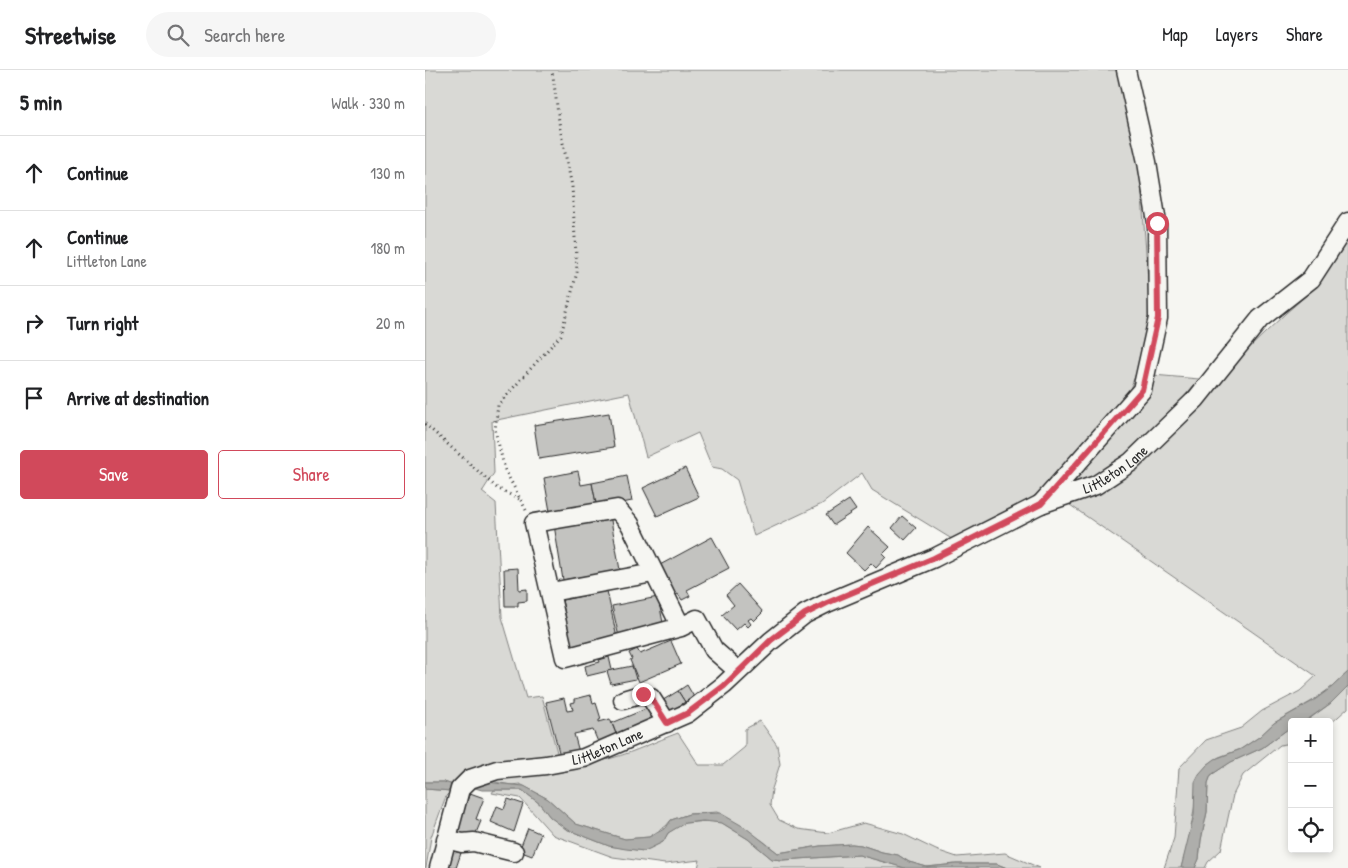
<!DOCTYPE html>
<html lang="en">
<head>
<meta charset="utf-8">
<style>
	:root { --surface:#fff; --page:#f6f6f6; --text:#202124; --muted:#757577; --line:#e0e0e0; --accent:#d1495b }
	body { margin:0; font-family:"Patrick Hand",sans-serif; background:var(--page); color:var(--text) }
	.controls { position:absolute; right:15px; bottom:15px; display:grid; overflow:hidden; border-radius:5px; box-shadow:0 2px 8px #0003 }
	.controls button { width:45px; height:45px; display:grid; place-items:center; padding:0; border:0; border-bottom:1px solid var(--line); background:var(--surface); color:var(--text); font:25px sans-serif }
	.stop { position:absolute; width:15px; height:15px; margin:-11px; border:4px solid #d1495b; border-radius:50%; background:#fff }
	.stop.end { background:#d1495b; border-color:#fff; box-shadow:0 1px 5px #0008 }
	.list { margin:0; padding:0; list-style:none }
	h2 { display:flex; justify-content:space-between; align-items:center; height:65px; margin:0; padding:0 20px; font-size:21px }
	h2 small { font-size:16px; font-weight:400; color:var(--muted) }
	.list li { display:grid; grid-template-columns:32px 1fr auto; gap:15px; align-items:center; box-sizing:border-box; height:75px; padding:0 20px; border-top:1px solid var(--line) }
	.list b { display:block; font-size:19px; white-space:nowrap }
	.list p { margin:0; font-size:16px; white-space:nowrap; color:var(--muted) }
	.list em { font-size:16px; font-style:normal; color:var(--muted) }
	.actions { display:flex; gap:10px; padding:15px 20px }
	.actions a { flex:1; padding:11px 0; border:1px solid var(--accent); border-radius:5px; text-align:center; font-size:18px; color:var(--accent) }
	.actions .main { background:var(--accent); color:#fff }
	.icon { flex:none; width:28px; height:28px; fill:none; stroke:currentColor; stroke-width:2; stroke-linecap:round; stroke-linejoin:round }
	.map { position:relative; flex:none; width:923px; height:798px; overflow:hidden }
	header { display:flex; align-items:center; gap:30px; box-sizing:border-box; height:70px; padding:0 25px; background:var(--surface); border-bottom:1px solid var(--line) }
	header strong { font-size:24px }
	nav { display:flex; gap:28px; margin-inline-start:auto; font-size:18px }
	.search { width:350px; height:45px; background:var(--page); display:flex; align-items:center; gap:12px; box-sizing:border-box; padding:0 18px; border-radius:28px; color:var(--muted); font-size:19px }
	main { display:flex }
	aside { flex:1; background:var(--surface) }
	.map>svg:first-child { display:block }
	.green { fill:#d9d9d5; stroke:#828280 }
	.water { fill:#aeaeab; stroke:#7a7a78 }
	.building { fill:#c3c3c0; stroke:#2b2b2b }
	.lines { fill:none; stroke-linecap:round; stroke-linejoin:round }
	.minor-casing { stroke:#2b2b2b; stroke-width:21 }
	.path { stroke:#2b2b2b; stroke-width:3; stroke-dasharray:1 4; stroke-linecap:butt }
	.minor { stroke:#f6f6f2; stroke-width:18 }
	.route { stroke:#d1495b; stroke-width:6 }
	.labels { text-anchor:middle; stroke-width:4.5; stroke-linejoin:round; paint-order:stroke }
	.street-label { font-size:15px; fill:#2b2b2b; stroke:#f6f6f2 }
</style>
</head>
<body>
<header>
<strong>Streetwise</strong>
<div class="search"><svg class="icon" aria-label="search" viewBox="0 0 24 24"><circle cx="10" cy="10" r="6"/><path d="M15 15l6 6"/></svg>Search here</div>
<nav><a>Map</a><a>Layers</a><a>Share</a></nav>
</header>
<main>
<aside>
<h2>5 min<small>Walk · 330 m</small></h2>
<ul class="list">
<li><svg class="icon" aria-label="ahead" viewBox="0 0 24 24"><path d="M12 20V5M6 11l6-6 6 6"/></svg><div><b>Continue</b></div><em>130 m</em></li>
<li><svg class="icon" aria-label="ahead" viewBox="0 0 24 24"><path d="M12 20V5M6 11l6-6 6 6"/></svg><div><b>Continue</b><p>Littleton Lane</p></div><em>180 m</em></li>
<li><svg class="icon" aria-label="right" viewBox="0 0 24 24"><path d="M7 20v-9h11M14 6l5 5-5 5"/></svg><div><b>Turn right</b></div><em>20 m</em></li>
<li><svg class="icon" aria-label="arrive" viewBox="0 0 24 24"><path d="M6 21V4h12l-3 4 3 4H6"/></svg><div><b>Arrive at destination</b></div></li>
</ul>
<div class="actions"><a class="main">Save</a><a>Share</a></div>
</aside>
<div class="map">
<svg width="923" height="798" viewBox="0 0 923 798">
	<rect width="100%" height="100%" fill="#f6f6f2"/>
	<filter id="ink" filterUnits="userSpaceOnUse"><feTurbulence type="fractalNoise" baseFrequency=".02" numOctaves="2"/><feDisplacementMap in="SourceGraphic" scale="10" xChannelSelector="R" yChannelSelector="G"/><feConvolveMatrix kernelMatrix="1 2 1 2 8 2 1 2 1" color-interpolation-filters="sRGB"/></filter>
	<g filter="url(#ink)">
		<g class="green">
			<polygon points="0,0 694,0 704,56 714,84 725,239 716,291 699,334 634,406 602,432 530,471 447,420 437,403 397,434 329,466 312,410 297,399 287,397 273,363 221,387 204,323 67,351 69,403 57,422 71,433 77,547 101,628 117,626 134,690 28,715 19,712 0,712"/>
			<polygon points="923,166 923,602 907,617 887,631 849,653 834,667 816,679 794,687 782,695 770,734 764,769 756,798 739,798 749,768 754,698 781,670 816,658 837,641 875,621 891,606 645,435 685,416 765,347 820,282 861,243 892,216"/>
			<polygon points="728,305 774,309 745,344 690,395 666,411 634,423"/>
			<polygon points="923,616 923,638 904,655 904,652 880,652 906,633"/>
			<path d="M335 651 352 675 355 694 347 719 345 735 354 750 373 759 403 763 439 753 478 764 511 780 532 787 580 783 615 798H582L572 794H531L502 797 484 792 473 785 457 782 436 775 427 774 395 776 353 783 338 771 292 742 264 744 246 750 241 756 224 767 200 769 151 754 123 729 95 714 86 715 65 711C105 701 148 701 187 688 210 682 231 671 253 663L274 695H298L320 677V659Z"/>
			<polygon points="867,656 867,673 855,675 818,705 808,725 796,780 783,792 780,798 770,798 774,789 776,770 782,742 783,713 786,705 806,692 837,678"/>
			<polygon points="0,719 26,721 21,726 6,767 1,798 0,798"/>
			<polygon points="69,720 97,720 115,734 125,747 141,759 184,776 219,781 238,772 243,763 255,755 260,753 284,751 297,753 323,769 347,789 358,790 434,785 480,798 273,798 275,790 240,794 188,787 128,765 95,728 67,723"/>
		</g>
		<g class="water">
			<polygon points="923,602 923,616 906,633 879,652 867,652 867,656 837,678 806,692 786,705 783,713 782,742 776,770 774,789 770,798 756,798 769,745 770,712 774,704 782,695 790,689 816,679 834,667 849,653 888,631 907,617"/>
			<polygon points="60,709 69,713 99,716 123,729 151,754 200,769 224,767 241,758 246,750 264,744 295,743 321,758 353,783 395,776 427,774 436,775 457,782 473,785 484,792 502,797 531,794 572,794 582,798 480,798 434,785 358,790 347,789 323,769 297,753 278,751 260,753 243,763 238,772 224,779 219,781 201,779 184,776 141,759 125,747 115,734 97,720 57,720 50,718 26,721 0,719 0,712 19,712 28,715"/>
		</g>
		<g class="building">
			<polygon points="184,343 189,377 114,389 109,355"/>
			<polygon points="260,398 274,427 232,446 218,418"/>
			<polygon points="153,401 156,415 167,413 172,438 126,447 119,408"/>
			<polygon points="202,406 207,431 172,438 167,413"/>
			<polygon points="424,430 431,440 408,455 401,445"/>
			<polygon points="185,445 195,500 138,510 129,455"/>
			<polygon points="477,446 491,458 480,470 467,458"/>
			<polygon points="443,457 465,477 458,484 461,487 451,498 446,493 439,500 421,483"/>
			<polygon points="287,467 304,498 262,520 265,526 257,530 253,524 249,526 233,496"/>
			<polygon points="93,498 94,520 102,519 102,531 93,532 93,536 80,536 79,499"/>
			<polygon points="313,514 338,542 329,551 326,548 323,550 326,554 323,557 319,553 311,560 297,545 309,535 301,525"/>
			<polygon points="182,521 192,568 147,577 137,530"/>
			<polygon points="233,527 239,558 194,567 187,536"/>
			<polygon points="246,571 256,594 214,612 205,590 207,589 204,583 212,579 215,584"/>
			<polygon points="184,587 187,600 162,606 160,596 175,592 174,590"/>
			<polygon points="207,596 211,609 186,614 182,601"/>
			<polygon points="262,615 269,627 260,632 253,621"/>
			<polygon points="253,621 260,632 242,644 235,632"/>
			<polygon points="166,625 168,634 171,633 176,649 174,650 174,652 185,649 192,666 173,672 168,660 149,664 154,682 135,686 121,632 139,628 142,641 148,640 146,633 150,632 150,629"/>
			<polygon points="223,638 228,651 192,666 187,653"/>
			<polygon points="45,723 59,728 51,749 56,751 49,768 30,763"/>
			<polygon points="83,729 98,734 89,762 66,752 72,736 79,739"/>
			<polygon points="103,758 116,764 107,786 94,781"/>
			<polygon points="25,780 36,783 31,798 21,795"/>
		</g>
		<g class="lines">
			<defs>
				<g id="minor">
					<polyline points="616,434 717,320 733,248 732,153 722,92 701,0"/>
					<polyline points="126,522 228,503"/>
					<polyline points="256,557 205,454 192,439 109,453 140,588 256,557 272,549 289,580 313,601"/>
					<polyline points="198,630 218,624 226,628 242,653"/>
					<polyline points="21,769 37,773 49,772 89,782"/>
					<path id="s1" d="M14 798 35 719 45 709 72 700 121 695 159 688 263 643 299 615 346 571 380 544 402 533 509 488 616 434 671 415 706 392 771 329 835 249 886 209 923 152"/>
				</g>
			</defs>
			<use href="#minor" class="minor-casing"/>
			<g class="path">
				<polyline points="0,354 72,418 94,429"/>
				<polyline points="101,440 80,400 70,360 73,335 136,265 152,202 147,116 135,59 128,6 126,0"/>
			</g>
			<use href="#minor" class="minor"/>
		</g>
	</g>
	<g class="lines" filter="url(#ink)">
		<polyline class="route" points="218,624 226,628 242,653 263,643 299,616 346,570 380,544 402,533 509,488 616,434 717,320 733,248 732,153"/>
	</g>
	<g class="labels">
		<g class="street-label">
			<text dy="5" stroke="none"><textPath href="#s1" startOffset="822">Littleton Lane</textPath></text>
			<text dy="5" stroke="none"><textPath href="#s1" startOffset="238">Littleton Lane</textPath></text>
		</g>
	</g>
</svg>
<div class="controls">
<button>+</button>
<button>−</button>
<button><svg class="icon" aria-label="locate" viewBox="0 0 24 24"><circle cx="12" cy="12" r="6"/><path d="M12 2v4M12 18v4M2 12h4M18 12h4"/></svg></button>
</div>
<div class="stop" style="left:732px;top:153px"></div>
<div class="stop end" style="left:218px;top:624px"></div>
</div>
</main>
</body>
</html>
